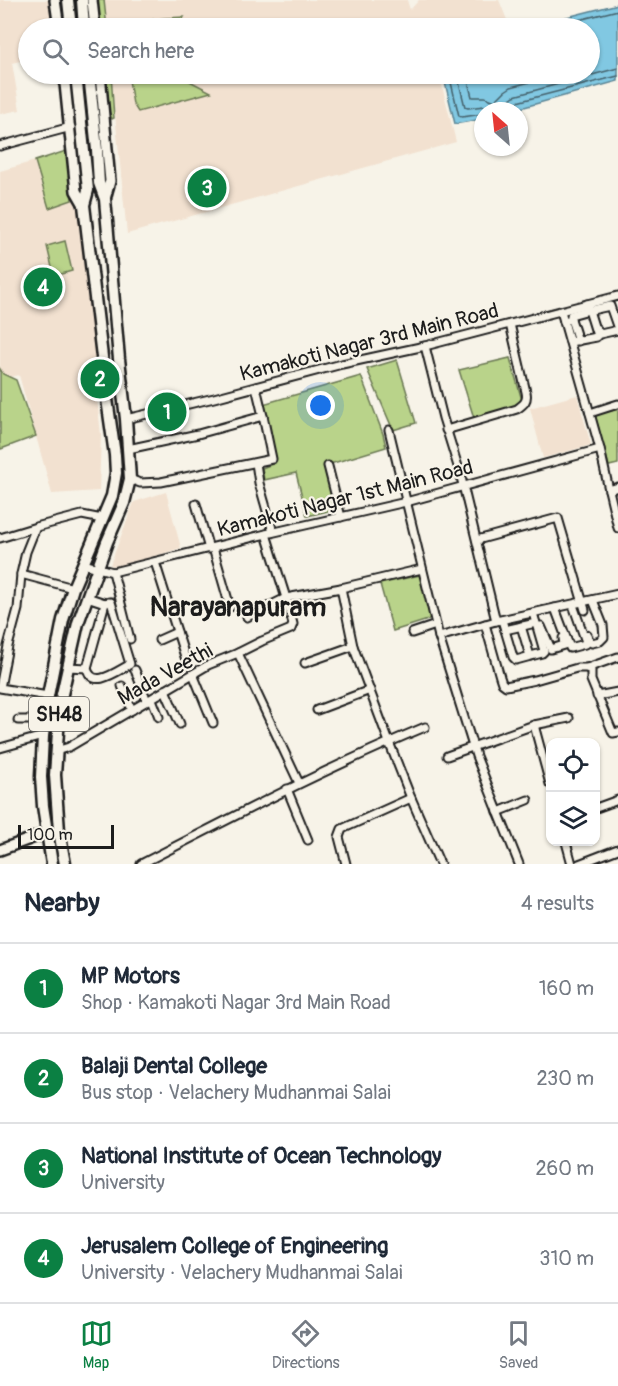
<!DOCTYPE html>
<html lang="en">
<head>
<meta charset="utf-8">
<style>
	:root { --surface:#fff; --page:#f6f6f7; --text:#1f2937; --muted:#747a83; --line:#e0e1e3; --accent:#0b8043 }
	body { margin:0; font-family:Pangolin,sans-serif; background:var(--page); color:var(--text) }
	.controls { position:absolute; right:18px; bottom:18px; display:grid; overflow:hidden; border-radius:12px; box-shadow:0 2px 4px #0004 }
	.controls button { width:54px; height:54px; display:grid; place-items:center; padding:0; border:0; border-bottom:2px solid var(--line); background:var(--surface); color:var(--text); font:30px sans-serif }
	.compass { position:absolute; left:474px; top:102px; width:54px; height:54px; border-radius:50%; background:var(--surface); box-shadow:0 2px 4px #0004; rotate:333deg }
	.scale { position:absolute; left:18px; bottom:15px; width:96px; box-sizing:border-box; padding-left:6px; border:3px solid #1c1c1c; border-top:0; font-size:16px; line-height:21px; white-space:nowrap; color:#1c1c1c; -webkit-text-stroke:4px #f7f3e8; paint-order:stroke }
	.you { position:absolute; left:321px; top:406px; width:21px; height:21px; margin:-15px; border:4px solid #fff; border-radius:50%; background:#1a73e8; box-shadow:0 0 0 9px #1a73e833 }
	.badge { display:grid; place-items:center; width:39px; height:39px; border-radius:50%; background:var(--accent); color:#fff; font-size:20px; font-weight:700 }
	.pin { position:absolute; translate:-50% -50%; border:3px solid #fff; box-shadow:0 2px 6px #0006 }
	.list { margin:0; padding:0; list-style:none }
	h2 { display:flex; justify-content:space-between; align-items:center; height:78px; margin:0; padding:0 24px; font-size:26px }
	h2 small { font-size:20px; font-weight:400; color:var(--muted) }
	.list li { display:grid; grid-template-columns:39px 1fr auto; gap:18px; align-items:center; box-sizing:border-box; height:90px; padding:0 24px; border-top:2px solid var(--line) }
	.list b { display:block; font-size:22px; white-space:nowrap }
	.list p { margin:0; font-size:20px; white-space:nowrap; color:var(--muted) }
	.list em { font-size:20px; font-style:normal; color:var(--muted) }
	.icon { flex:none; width:33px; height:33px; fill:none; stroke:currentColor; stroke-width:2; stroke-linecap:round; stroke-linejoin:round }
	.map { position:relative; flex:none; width:618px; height:864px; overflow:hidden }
	.search { position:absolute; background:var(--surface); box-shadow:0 2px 4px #0004; left:18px; right:18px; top:18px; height:66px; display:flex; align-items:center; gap:15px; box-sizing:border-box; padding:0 21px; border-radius:33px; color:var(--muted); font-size:22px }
	.sheet { height:438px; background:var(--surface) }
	nav { display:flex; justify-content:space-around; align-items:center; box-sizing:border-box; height:84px; border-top:2px solid var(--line); background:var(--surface); font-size:16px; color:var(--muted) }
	nav a { display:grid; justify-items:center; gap:3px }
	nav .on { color:var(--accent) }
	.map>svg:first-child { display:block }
	.built { fill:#f2e1d0 }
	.green { fill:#b9d38a; stroke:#6a7853; stroke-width:1.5 }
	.water { fill:#81c8e2; stroke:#598393; stroke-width:1.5 }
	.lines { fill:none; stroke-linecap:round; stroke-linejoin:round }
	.shore { stroke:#44616b; stroke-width:1.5 }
	.street-casing { stroke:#1c1c1c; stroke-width:11 }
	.secondary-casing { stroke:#1c1c1c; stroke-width:14 }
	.primary-casing { stroke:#1c1c1c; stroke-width:15 }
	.street { stroke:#f7f3e8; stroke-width:7 }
	.secondary { stroke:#f7f3e8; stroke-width:9 }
	.primary { stroke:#f7f3e8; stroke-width:10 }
	.labels { text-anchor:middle; stroke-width:4.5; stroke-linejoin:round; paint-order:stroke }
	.shield { fill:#f7f3e8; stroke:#5e5c59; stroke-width:1.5 }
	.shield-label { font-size:20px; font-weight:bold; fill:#1c1c1c }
	.street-label { font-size:21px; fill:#1c1c1c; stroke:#f7f3e8 }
	.district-label { font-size:27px; font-weight:bold; fill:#1c1c1c; stroke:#f7f3e8 }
</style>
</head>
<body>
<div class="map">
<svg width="618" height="864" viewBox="0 0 618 864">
	<rect width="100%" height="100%" fill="#f7f3e8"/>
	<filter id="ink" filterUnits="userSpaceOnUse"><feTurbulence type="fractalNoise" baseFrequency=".0167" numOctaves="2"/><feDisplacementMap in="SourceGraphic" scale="12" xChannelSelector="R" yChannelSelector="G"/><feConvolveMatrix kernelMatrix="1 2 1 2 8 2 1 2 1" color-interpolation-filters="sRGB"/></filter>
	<g filter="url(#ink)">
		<g class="built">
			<polygon points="0,0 52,0 56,28 28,28 28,59 12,63 20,110 0,114"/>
			<polygon points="104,0 407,0 410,10 419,0 499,0 509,25 497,28 107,28"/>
			<polygon points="111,74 439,74 456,142 127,234"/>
			<polygon points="35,161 47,202 77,197 98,361 93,362 101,435 99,491 52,494 19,375 10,377 0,373 0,171"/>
			<polygon points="577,395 591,445 543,458 530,408"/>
			<polygon points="166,492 181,548 120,567 110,565 134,502"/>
		</g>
		<g class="green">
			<polygon points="97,0 104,0 107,28 100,28"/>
			<polygon points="184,17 176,28 137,28 142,21 165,18"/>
			<polygon points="104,74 111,74 114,118 112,119 107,106"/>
			<polygon points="128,74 182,74 182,77 211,92 138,112 133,104"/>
			<polygon points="66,151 72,200 49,208 35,161"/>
			<polygon points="65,241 72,271 54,276 47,246"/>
			<polygon points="510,358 523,404 474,418 459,370"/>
			<polygon points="397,360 416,423 393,430 367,369"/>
			<polygon points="0,369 3,374 16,380 36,436 1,449 0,446"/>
			<polygon points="361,376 383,434 386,447 330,464 341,508 307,516 296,473 264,480 262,468 275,463 263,404"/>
			<polygon points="618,409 618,464 609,466 595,415"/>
			<polygon points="420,575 431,619 393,631 380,584"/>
		</g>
		<polygon class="water" points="618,4 618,81 510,111 483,111 483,119 455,124 443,74 590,74 590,28 524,28"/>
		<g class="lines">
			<g class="shore">
				<polyline points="547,28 618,10"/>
				<polyline points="449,74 459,116 462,117 483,114"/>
				<polyline points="457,74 465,107 468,108 484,106 493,111"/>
				<polyline points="466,74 472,97 485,97 495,101 505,91 511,87 560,74"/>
				<polyline points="505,111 506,102 514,96 618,68"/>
				<polyline points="512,111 513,106 517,102 618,76"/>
			</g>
			<defs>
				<g id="street">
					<polyline points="0,146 71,127"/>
					<polyline points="592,310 610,306 618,329"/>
					<polyline points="561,311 600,449 609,490"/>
					<polyline points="571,319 578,341"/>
					<polyline points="564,321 571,319 571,315 589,310"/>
					<polyline points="597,329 600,334 618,330"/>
					<polyline points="570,342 596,337 597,336 587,304"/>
					<polyline points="425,346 443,418 460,473 496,621"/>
					<polyline points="256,387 263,416"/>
					<polyline points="590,413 618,404"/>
					<polyline points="126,419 214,398 342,364 425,346 618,296"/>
					<polyline points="389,430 439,637 476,756 519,864"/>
					<path d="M446 430 517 409C524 404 528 401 526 392L510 324"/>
					<polyline points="128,449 198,434 263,416 272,459 161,482 140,483 130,479"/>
					<polyline points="256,463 259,483 273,532"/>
					<polyline points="328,466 341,517"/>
					<polyline points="618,487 609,490 618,528"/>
					<polyline points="196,504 209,549"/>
					<polyline points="36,527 26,552 21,574 73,588"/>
					<polyline points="266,534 286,598 341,588 353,646 389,742 411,798 440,864"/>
					<polyline points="0,538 36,527 82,515 102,519"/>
					<polyline points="477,540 558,518 585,610"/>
					<polyline points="213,548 230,607"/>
					<polyline points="155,562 187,663"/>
					<polyline points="83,564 113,572 266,534 406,502 600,449"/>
					<polyline points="113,572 130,639"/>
					<polyline points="21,574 18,609 8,646 0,688 48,696"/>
					<polyline points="341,588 422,569"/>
					<polyline points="87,597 105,603 109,602"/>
					<polyline points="555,608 570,648 585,644 586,642 573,605"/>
					<polyline points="502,620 513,657 516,660 542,653 544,651 533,613"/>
					<polyline points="485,624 500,677 502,683 506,686 535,680 577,668 587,668 591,670 591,680 613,733 618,732"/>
					<polyline points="521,626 530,656"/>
					<polyline points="541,626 551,649 564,645 563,638"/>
					<polyline points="505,630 536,623"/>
					<polyline points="412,633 436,625"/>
					<polyline points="587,635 590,642 592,643 600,641 604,637 603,625 593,600"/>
					<polyline points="439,637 496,621 618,594"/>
					<polyline points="159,640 177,632"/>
					<polyline points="238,653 299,783"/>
					<polyline points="305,663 353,646"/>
					<polyline points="68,667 87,668 105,603"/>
					<path d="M87 668C92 690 116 672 129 665L130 664 111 602"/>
					<polyline points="587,668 618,657"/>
					<polyline points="135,670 147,701"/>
					<polyline points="193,674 213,723"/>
					<polyline points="122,686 132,710"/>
					<polyline points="165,690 180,724"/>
					<polyline points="597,696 618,692"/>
					<polyline points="152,699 159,717"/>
					<polyline points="317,710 370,690"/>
					<polyline points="18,720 45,720"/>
					<polyline points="534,725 550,784"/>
					<polyline points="0,748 43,736"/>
					<polyline points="56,751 69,747 208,665 238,653 262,641 291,629 293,624 286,598 247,617"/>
					<polyline points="447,756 534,725 569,718"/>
					<polyline points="287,789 308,840"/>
					<polyline points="596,808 618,800"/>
					<polyline points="498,812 528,800"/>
					<polyline points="566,842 572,864"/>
					<path d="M141 864C235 816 328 767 425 727"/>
					<polyline points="346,864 339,837 342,829 411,798"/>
					<polyline points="579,864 618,849"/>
				</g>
				<g id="secondary">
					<polyline points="55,0 59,28"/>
					<polyline points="92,0 95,28"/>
					<polyline points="64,74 76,191 84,205"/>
					<polyline points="100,74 110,181 105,199"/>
					<polyline points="0,850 46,833"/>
				</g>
				<g id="primary">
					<polyline points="68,0 71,28"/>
					<polyline points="82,0 84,28"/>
					<polyline points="52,864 43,806 41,777 43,736 48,696 63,620 73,588 112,496 116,473 115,455 107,399 84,205 88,190 76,74"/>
					<polyline points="65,864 59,831 55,775 60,703 78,623 107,542 124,503 130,479 126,419 119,359 105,199 99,183 97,150 89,74"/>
				</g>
			</defs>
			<use href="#street" class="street-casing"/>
			<use href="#secondary" class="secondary-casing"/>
			<use href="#primary" class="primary-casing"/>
			<use href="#street" class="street"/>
			<use href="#secondary" class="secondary"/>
			<use href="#primary" class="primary"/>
		</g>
	</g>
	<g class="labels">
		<rect class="shield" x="29" y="697" width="60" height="34" rx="4.5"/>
		<g class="shield-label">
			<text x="59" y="721">SH48</text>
		</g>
		<g class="street-label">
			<text transform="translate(369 342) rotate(-14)" y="7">Kamakoti Nagar 3rd Main Road</text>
			<text transform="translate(345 498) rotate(-14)" y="7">Kamakoti Nagar 1st Main Road</text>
			<text transform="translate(165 674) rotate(-29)" y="7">Mada Veethi</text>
		</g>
		<g class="district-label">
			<text x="238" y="616">Narayanapuram</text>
		</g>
	</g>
</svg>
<div class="controls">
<button><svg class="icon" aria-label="locate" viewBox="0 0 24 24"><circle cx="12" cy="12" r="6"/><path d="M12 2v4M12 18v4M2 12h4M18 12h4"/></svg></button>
<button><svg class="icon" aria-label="layers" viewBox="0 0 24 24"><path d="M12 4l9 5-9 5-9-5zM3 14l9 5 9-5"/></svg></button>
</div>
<svg class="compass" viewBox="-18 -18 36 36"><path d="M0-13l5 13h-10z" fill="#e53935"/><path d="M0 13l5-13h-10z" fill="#747a83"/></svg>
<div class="scale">100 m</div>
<div class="you"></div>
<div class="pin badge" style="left:167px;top:412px">1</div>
<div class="pin badge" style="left:100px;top:379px">2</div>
<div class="pin badge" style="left:207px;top:188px">3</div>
<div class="pin badge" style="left:43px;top:287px">4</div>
<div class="search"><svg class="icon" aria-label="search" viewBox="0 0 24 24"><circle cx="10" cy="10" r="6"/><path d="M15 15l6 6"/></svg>Search here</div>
</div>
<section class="sheet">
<h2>Nearby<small>4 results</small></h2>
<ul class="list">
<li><span class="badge">1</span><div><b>MP Motors</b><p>Shop · Kamakoti Nagar 3rd Main Road</p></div><em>160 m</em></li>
<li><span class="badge">2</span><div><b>Balaji Dental College</b><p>Bus stop · Velachery Mudhanmai Salai</p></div><em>230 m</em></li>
<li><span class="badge">3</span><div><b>National Institute of Ocean Technology</b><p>University</p></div><em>260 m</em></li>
<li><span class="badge">4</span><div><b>Jerusalem College of Engineering</b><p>University · Velachery Mudhanmai Salai</p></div><em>310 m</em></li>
</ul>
</section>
<nav>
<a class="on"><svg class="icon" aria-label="map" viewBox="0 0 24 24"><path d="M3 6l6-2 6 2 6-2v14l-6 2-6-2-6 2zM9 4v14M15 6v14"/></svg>Map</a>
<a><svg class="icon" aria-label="directions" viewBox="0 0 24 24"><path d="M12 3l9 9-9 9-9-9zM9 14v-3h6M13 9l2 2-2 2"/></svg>Directions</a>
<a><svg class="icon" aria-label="saved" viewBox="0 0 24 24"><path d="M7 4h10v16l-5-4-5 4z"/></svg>Saved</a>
</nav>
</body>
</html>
